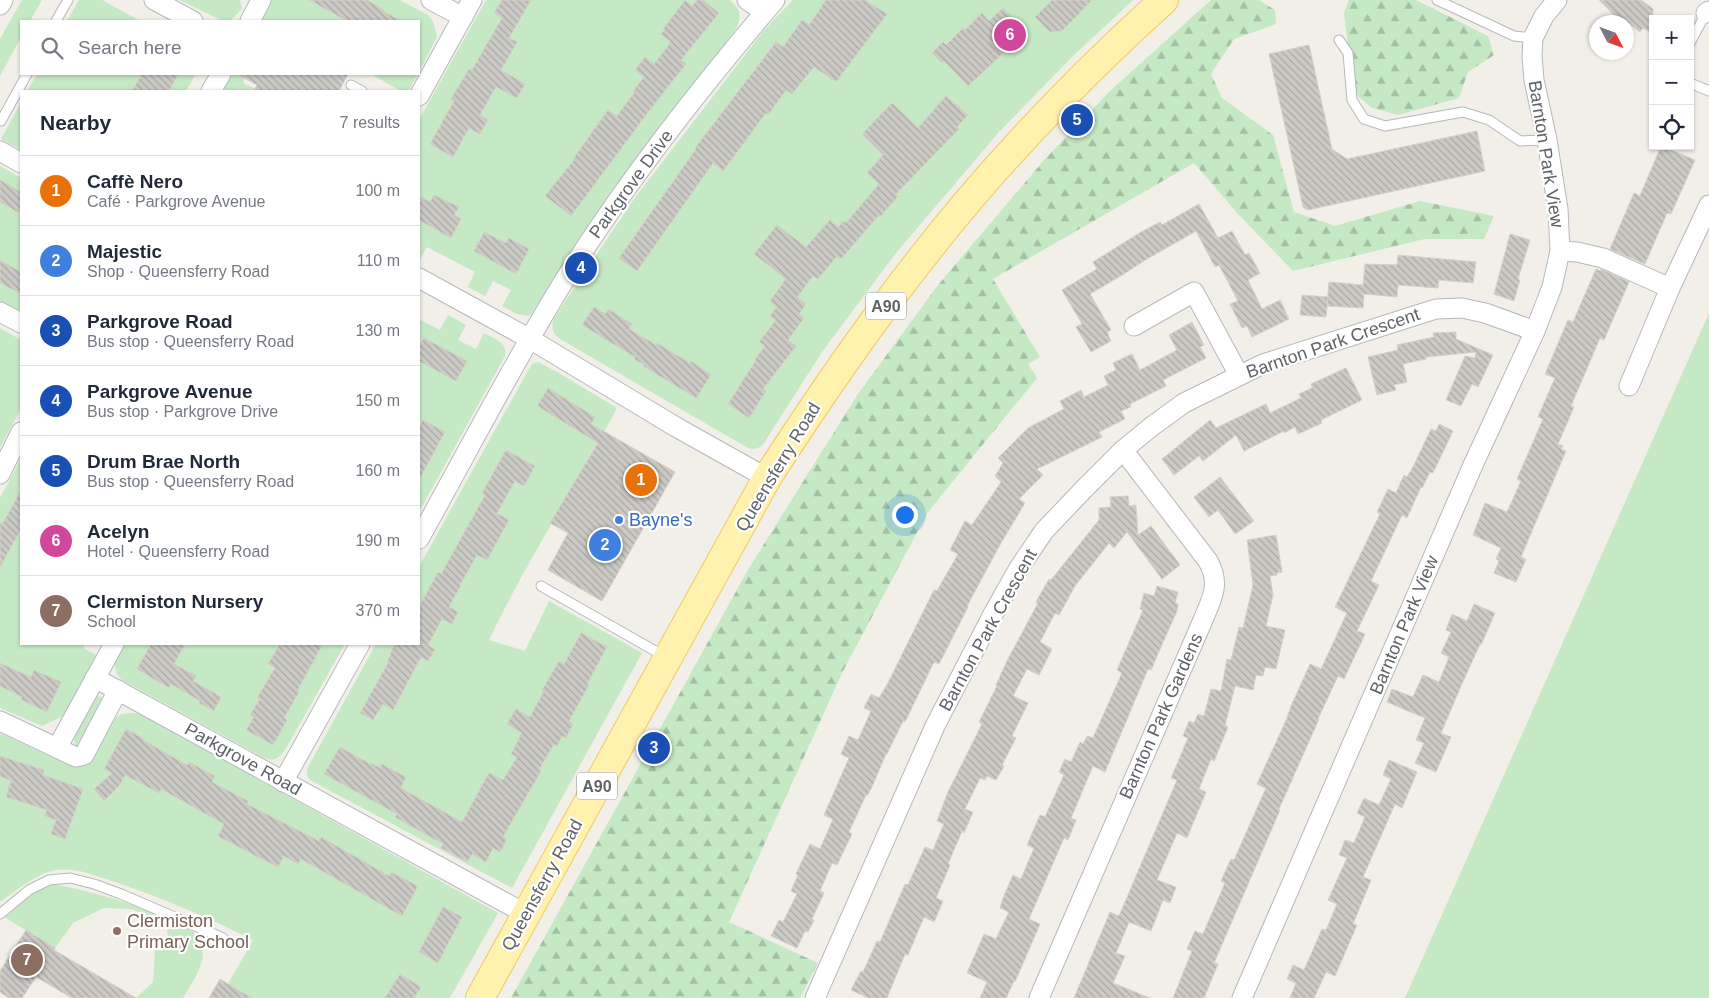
<!DOCTYPE html>
<html lang="en">
<head>
<meta charset="utf-8">
<style>
	:root { --surface:#fff; --page:#f6f6f7; --text:#1f2937; --muted:#747a83; --line:#e0e1e3; --accent:#111827 }
	body { margin:0; font-family:Arial,sans-serif; background:var(--page); color:var(--text) }
	.controls { position:absolute; right:15px; top:15px; display:grid; overflow:hidden; border-radius:0px; box-shadow:0 1px 4px #0004 }
	.controls button { width:45px; height:45px; display:grid; place-items:center; padding:0; border:0; border-bottom:1px solid var(--line); background:var(--surface); color:var(--text); font:25px sans-serif }
	.compass { position:absolute; left:1589px; top:15px; width:45px; height:45px; border-radius:50%; background:var(--surface); box-shadow:0 1px 4px #0004; rotate:131deg }
	.you { position:absolute; left:904px; top:514px; width:18px; height:18px; margin:-12px; border:4px solid #fff; border-radius:50%; background:#1a73e8; box-shadow:0 0 0 8px #1a73e833 }
	.badge { display:grid; place-items:center; width:32px; height:32px; border-radius:50%; background:var(--accent); color:#fff; font-size:16px; font-weight:700 }
	.pin { position:absolute; translate:-50% -50%; border:2px solid #fff; box-shadow:0 1px 5px #0006 }
	.list { margin:0; padding:0; list-style:none }
	h2 { display:flex; justify-content:space-between; align-items:center; height:65px; margin:0; padding:0 20px; font-size:21px }
	h2 small { font-size:16px; font-weight:400; color:var(--muted) }
	.list li { display:grid; grid-template-columns:32px 1fr auto; gap:15px; align-items:center; box-sizing:border-box; height:70px; padding:0 20px; border-top:1px solid var(--line) }
	.list b { display:block; font-size:19px; white-space:nowrap }
	.list p { margin:0; font-size:16px; white-space:nowrap; color:var(--muted) }
	.list em { font-size:16px; font-style:normal; color:var(--muted) }
	.icon { flex:none; width:28px; height:28px; fill:none; stroke:currentColor; stroke-width:2; stroke-linecap:round; stroke-linejoin:round }
	.map { position:relative; flex:none; width:1709px; height:998px; overflow:hidden }
	.search { position:absolute; background:var(--surface); box-shadow:0 1px 4px #0004; left:20px; top:20px; width:400px; height:55px; display:flex; align-items:center; gap:12px; box-sizing:border-box; padding:0 18px; border-radius:0px; color:var(--muted); font-size:19px }
	.panel { position:absolute; background:var(--surface); box-shadow:0 1px 4px #0004; left:20px; top:90px; width:400px; height:555px; border-radius:0px }
	.map>svg:first-child { display:block }
	.green { fill:#c5e8c5 }
	.forest { fill:url(#forest-firs) }
	.building { fill:url(#building-back-hatch); stroke:#d6d1c6 }
	.lines { fill:none; stroke-linecap:round; stroke-linejoin:round }
	.service-casing { stroke:#b5b8bc; stroke-width:11 }
	.minor-casing { stroke:#b5b8bc; stroke-width:21 }
	.primary-casing { stroke:#f2c960; stroke-width:30 }
	.service { stroke:#fff; stroke-width:9 }
	.minor { stroke:#fff; stroke-width:19 }
	.primary { stroke:#fff2af; stroke-width:28 }
	.shop-dot { fill:#3f7fe0; stroke:#fff; stroke-width:2 }
	.education-dot { fill:#8d6e63; stroke:#fff; stroke-width:2 }
	.labels { text-anchor:middle; stroke-width:4.5; stroke-linejoin:round; paint-order:stroke }
	.shield { fill:#fff; stroke:#8f9295; stroke-width:1 }
	.shield-label { font-size:16px; font-weight:bold; fill:#5f6368 }
	.street-label { font-size:18px; fill:#5f6368; stroke:#fff }
	.shop-label { font-size:18px; fill:#366cbe; stroke:#fff; text-anchor:start }
	.education-label { font-size:18px; fill:#785e54; stroke:#fff; text-anchor:start }
</style>
</head>
<body>
<div class="map">
<svg width="1709" height="998" viewBox="0 0 1709 998">
	<defs>
		<pattern id="forest-firs" width="22" height="20" patternUnits="userSpaceOnUse" patternTransform="scale(1.25)"><rect width="22" height="20" fill="#c5e8c5"/><path d="M5 1l3.5 6h-7zM16 11l3.5 6h-7z" fill="#a3c0a4"/></pattern>
		<pattern id="building-back-hatch" width="6" height="6" patternUnits="userSpaceOnUse" patternTransform="scale(1.25)"><rect width="6" height="6" fill="#cccac5"/><path d="M-1 5l2 2M0 0l6 6M5-1l2 2" fill="none" stroke="#a9a8a4"/></pattern>
	</defs>
	<rect width="100%" height="100%" fill="#f1efe8"/>
	<g class="green">
		<polygon points="22,0 42,0 30,21 21,21 21,37 0,76 0,39"/>
		<polygon points="79,0 102,0 140,21 67,21"/>
		<polygon points="180,0 240,0 242,9 230,21 223,21"/>
		<polygon points="272,0 400,0 428,15 433,21 437,37 419,72 419,21 260,21"/>
		<path d="M486 0H730C741 10 742 16 736 29L621 179 580 237 532 313 529 316 517 314 502 306 511 290 493 281 485 296 468 287 475 272 427 247 419 261V120Z"/>
		<path d="M793 0H1133L1072 57 999 132 896 253 822 352 764 443C759 449 755 450 748 448L560 339C552 333 551 328 554 318L634 199 765 29Z"/>
		<polygon points="37,74 196,74 186,91 27,91"/>
		<polygon points="230,74 243,74 245,78 243,83 255,89 254,91 220,91"/>
		<polygon points="371,74 418,74 408,91 401,91"/>
		<polygon points="21,102 21,150 1,139"/>
		<polygon points="0,166 21,178 21,313 0,301"/>
		<polygon points="1709,313 1709,998 1405,998"/>
		<path d="M448 315 466 325 458 340 476 349 484 333C494 339 508 342 505 356L419 512V319L440 330Z"/>
		<polygon points="0,328 21,340 21,409 0,447"/>
		<path d="M538 362 557 372 617 408C576 486 527 560 489 640L525 651 549 601 642 653 512 888 312 781C306 777 306 773 308 767L376 644H419V567L530 367 533 363Z"/>
		<polygon points="21,459 21,644 85,644 83,648 96,655 63,716 42,726 0,708 0,498"/>
		<path d="M124 644H345L285 750C279 758 274 762 264 758L122 680C109 668 117 657 124 644Z"/>
		<polygon points="98,696 105,699 79,746 75,746 74,739 95,697"/>
		<path d="M132 713 141 714 498 913 450 998H239L242 992 228 984 253 940C207 917 161 897 112 881 93 875 72 866 52 871 34 875 15 892 0 902V733L64 763C73 765 84 766 92 760L115 718 122 714Z"/>
		<path d="M52 884C87 890 121 900 155 913L152 916 130 909 104 908 73 923 55 948 4 917 31 894Z"/>
		<path d="M165 919C176 920 185 924 193 932 215 953 195 977 183 998H136L153 982 155 949 169 941Z"/>
	</g>
	<g class="forest">
		<polygon points="1211,0 1259,0 1275,10 1276,24 1234,39 1211,74 1222,98 1273,135 1294,212 1335,226 1420,201 1494,216 1484,239 1424,239 1293,271 1239,215 1194,163 993,279 1040,357 1028,364 1037,378 928,512 843,671 729,922 818,963 800,998 511,998 749,568 858,394 938,285 1045,159 1110,91"/>
		<polygon points="1349,0 1416,0 1488,36 1494,55 1468,72 1459,98 1398,115 1372,108 1354,93 1344,13"/>
	</g>
	<g class="building">
		<polygon points="309,0 367,0 384,10 383,11 401,21 347,21"/>
		<polygon points="502,0 531,0 509,38 517,42 501,70 525,84 517,98 496,87 480,115 488,120 480,134 469,128 453,157 430,144 454,101 451,99 469,69 472,70 502,18 494,13"/>
		<polygon points="685,0 692,6 697,0 703,0 719,13 681,60 686,64 652,107 571,216 545,196 574,160 573,159 608,110 617,116 634,93 633,91 644,77 635,70 645,57 654,64 671,42 661,34 665,29 664,28"/>
		<polygon points="826,0 865,0 887,14 836,82 814,67 792,94 786,90 768,115 766,113 723,171 713,163 637,271 619,258 696,149 695,148 776,42 783,47 802,20 809,25"/>
		<polygon points="1052,0 1092,0 1062,31 1050,32 1035,17"/>
		<polygon points="1599,0 1641,0 1653,9 1653,34 1643,28 1640,32 1624,20 1621,22"/>
		<polygon points="1003,8 1026,32 968,86 944,61 942,63 932,53 943,42 946,45 963,28 965,30 982,13 989,21"/>
		<polygon points="1309,45 1332,149 1347,159 1477,131 1485,171 1308,210 1303,207 1269,54"/>
		<polygon points="142,74 178,74 169,91 132,91"/>
		<polygon points="237,74 348,74 339,91 254,91 257,85"/>
		<polygon points="946,96 968,115 957,127 959,129 896,194 898,196 880,217 878,216 843,257 841,259 837,256 818,279 813,276 797,297 806,304 799,314 804,318 788,340 796,346 763,389 766,391 749,418 728,404 756,360 755,359 765,346 759,342 776,320 770,316 777,307 770,301 786,279 754,254 777,225 806,247 830,220 838,227 844,221 846,223 879,184 867,173 883,155 862,134 892,103 918,128"/>
		<polygon points="1661,146 1695,160 1671,214 1667,213 1645,264 1610,249 1634,193 1640,196"/>
		<polygon points="0,180 21,192 21,214 0,202"/>
		<polygon points="434,195 459,207 454,215 461,219 451,238 419,220 419,196 430,202"/>
		<polygon points="1199,204 1218,238 1232,231 1245,255 1249,253 1260,273 1248,280 1262,309 1280,300 1289,319 1252,337 1247,326 1242,328 1230,304 1238,301 1219,265 1215,267 1196,231 1147,259 1124,274 1090,294 1111,330 1107,332 1111,341 1091,352 1076,327 1082,324 1062,290 1097,269 1093,262 1141,232 1160,222 1162,225"/>
		<polygon points="484,232 506,243 509,238 529,249 516,274 474,251"/>
		<polygon points="1510,234 1530,240 1518,279 1520,280 1514,301 1494,294"/>
		<polygon points="1398,255 1476,262 1473,283 1439,280 1438,288 1398,285 1397,297 1364,294 1363,308 1327,306 1329,282 1363,285 1365,264 1397,265"/>
		<polygon points="0,260 21,272 21,294 0,283"/>
		<polygon points="1596,269 1600,271 1601,269 1629,282 1604,340 1600,338 1571,406 1574,407 1558,444 1563,446 1561,449 1566,451 1521,557 1526,559 1516,582 1494,573 1499,561 1496,559 1501,548 1473,535 1485,503 1507,512 1521,481 1517,479 1543,419 1538,417 1555,378 1545,374 1568,320 1573,322"/>
		<polygon points="1302,295 1328,297 1326,317 1300,315"/>
		<polygon points="594,307 605,314 608,309 632,324 629,329 656,345 657,343 690,363 691,361 711,375 696,398 643,366 644,365 634,359 635,357 582,325"/>
		<polygon points="1192,322 1204,345 1200,347 1206,358 1163,380 1166,386 1130,404 1131,407 1121,411 1125,419 1099,432 1102,437 1037,469 1043,475 1019,499 1025,503 1001,543 967,606 968,607 939,664 934,662 905,722 903,721 887,754 886,754 872,787 867,796 866,795 849,832 852,834 837,865 832,863 820,891 824,893 812,919 814,920 808,932 805,931 797,948 771,936 779,920 783,922 797,894 791,891 798,875 796,874 810,844 820,849 833,819 824,815 849,758 841,754 849,736 858,740 871,711 864,708 871,694 879,698 887,685 934,590 937,591 958,554 950,550 965,521 972,525 1001,482 995,476 1003,463 998,458 1028,428 1064,409 1060,401 1081,390 1084,397 1108,385 1104,376 1116,370 1113,363 1132,354 1140,370 1177,350 1169,335"/>
		<polygon points="1456,332 1456,339 1493,355 1478,387 1472,384 1461,406 1446,400 1465,356 1475,358 1476,352 1426,357 1426,359 1403,364 1407,382 1394,385 1396,390 1377,395 1368,357 1398,350 1397,345 1434,337 1433,333"/>
		<polygon points="424,338 467,361 456,381 419,361 419,347"/>
		<polygon points="1346,368 1362,400 1321,420 1322,423 1298,434 1295,427 1284,433 1284,431 1244,451 1236,435 1203,461 1199,456 1174,475 1162,459 1210,420 1216,428 1266,404 1270,413 1301,398 1299,394 1312,388 1311,384"/>
		<polygon points="548,388 595,417 591,424 675,472 602,601 548,570 568,533 550,523 598,443 537,406"/>
		<polygon points="423,420 445,432 419,480 419,427"/>
		<polygon points="1439,424 1453,431 1433,473 1430,472 1422,488 1421,487 1407,518 1402,515 1371,581 1379,585 1357,631 1365,634 1344,679 1338,676 1318,719 1319,719 1279,809 1280,810 1214,963 1218,964 1204,998 1173,998 1192,951 1187,949 1195,931 1203,934 1225,883 1221,881 1231,859 1234,860 1266,788 1257,784 1287,718 1291,706 1310,664 1321,669 1347,613 1335,607 1380,514 1377,512 1388,489 1396,493 1404,475 1407,477 1413,467 1431,429 1436,431"/>
		<polygon points="506,450 535,466 524,486 515,481 497,513 509,520 487,560 477,555 460,585 461,585 449,607 458,612 452,624 442,619 428,645 435,649 428,661 421,657 393,710 383,704 373,720 360,713 388,663 387,662 391,655 390,654 395,644 419,644 419,607 438,572 441,574 485,495 482,493"/>
		<polygon points="1220,477 1254,521 1235,534 1218,510 1209,517 1194,497"/>
		<polygon points="21,490 21,529 0,567 0,523 3,523"/>
		<polygon points="1128,496 1129,506 1136,505 1138,535 1151,526 1180,565 1162,579 1127,532 1114,548 1109,543 1075,586 1059,615 1055,613 1040,642 1052,649 1039,675 1027,669 1013,696 1028,703 1012,736 1016,738 1002,765 1004,766 996,780 987,776 985,780 980,778 965,809 973,812 964,833 962,831 948,864 950,865 936,898 943,901 934,922 924,917 908,955 905,954 887,998 868,998 851,990 861,971 863,972 877,941 880,942 905,884 908,885 925,847 933,850 944,824 937,821 948,792 982,724 979,722 997,686 996,685 1008,659 1038,603 1036,602 1049,579 1051,580 1099,520 1099,508 1111,507 1110,497"/>
		<polygon points="1276,535 1282,572 1277,573 1277,575 1270,576 1273,595 1266,626 1285,630 1276,669 1265,667 1263,676 1256,675 1253,690 1235,686 1225,725 1228,727 1214,761 1211,759 1199,789 1206,792 1187,838 1177,833 1157,880 1176,887 1170,903 1163,900 1151,931 1129,922 1116,953 1125,956 1113,983 1150,998 1074,998 1110,912 1119,916 1177,780 1171,778 1188,738 1183,736 1189,721 1194,723 1198,714 1204,716 1211,689 1221,691 1227,659 1231,660 1239,627 1243,628 1253,585 1247,540"/>
		<polygon points="1157,586 1178,592 1175,603 1178,604 1177,611 1164,640 1151,670 1148,669 1105,772 1093,766 1071,818 1076,820 1068,840 1064,838 1029,919 1040,924 1015,982 1014,981 1006,998 980,998 987,982 967,973 984,934 996,939 1009,912 1000,908 1003,898 1013,875 1021,879 1034,848 1027,845 1040,815 1045,817 1064,775 1059,772 1065,759 1071,762 1080,742 1083,744 1087,736 1093,738 1122,673 1117,670 1143,610 1140,609 1144,593 1154,596"/>
		<polygon points="1474,604 1495,613 1481,645 1480,644 1461,686 1441,733 1451,737 1436,772 1415,763 1424,743 1416,740 1425,718 1387,702 1392,689 1413,697 1423,675 1439,682 1449,657 1441,653 1451,632 1446,630 1452,614 1467,621"/>
		<polygon points="581,633 607,647 587,684 589,685 569,721 573,724 566,738 562,736 557,746 554,744 539,770 541,771 503,837 507,839 500,852 493,848 486,862 472,854 467,862 441,848 443,844 395,817 397,814 324,774 340,747 370,764 371,763 380,768 382,764 406,777 401,788 462,822 489,773 503,780 517,757 511,754 522,733 507,724 516,709 530,717 544,691 542,690 559,661 564,664"/>
		<polygon points="151,644 185,644 174,664 196,676 193,681 221,697 214,711 199,703 200,701 171,684 169,688 137,669"/>
		<polygon points="280,644 323,644 297,691 299,692 284,718 287,720 273,745 246,730 254,717 250,715 260,699 257,698 275,668 268,664"/>
		<polygon points="0,663 31,677 34,670 61,682 47,712 21,700 22,697 0,686"/>
		<polygon points="126,729 144,739 143,740 187,765 189,762 215,776 212,782 248,801 247,804 319,841 321,837 389,876 391,872 418,886 402,916 301,859 298,864 284,856 278,867 248,852 218,836 224,824 161,789 159,793 125,775 119,786 104,801 94,789 112,773 104,769"/>
		<polygon points="0,756 44,770 43,775 83,789 65,839 51,834 56,820 45,816 47,810 6,797 11,781 0,776"/>
		<polygon points="1389,760 1417,772 1402,808 1395,804 1363,877 1371,880 1353,924 1357,925 1335,976 1326,972 1314,998 1290,998 1296,983 1287,979 1293,965 1304,970 1322,929 1326,930 1337,904 1328,900 1347,858 1339,855 1345,840 1354,843 1365,817 1357,813 1364,798 1379,805 1391,779 1383,775"/>
		<polygon points="443,907 462,917 438,963 419,952"/>
		<polygon points="26,930 55,948 54,950 136,998 72,998 36,977 22,998 9,998 0,992 0,971"/>
		<polygon points="400,974 421,987 414,998 385,998"/>
		<polygon points="220,979 228,984 252,998 209,998"/>
	</g>
	<g class="lines">
		<defs>
			<g id="service">
				<polyline points="1437,0 1514,36 1533,38"/>
				<polyline points="56,21 68,0"/>
				<polyline points="1339,40 1348,53 1352,100 1364,119 1385,126 1463,112 1489,120 1520,141 1547,140"/>
				<polyline points="1690,43 1706,13"/>
				<polyline points="1690,83 1709,91"/>
				<polyline points="351,85 362,91"/>
				<polyline points="1,121 27,74"/>
				<polyline points="541,586 664,656"/>
				<polyline points="0,914 29,890 49,880 70,878 94,884 121,894 223,938"/>
			</g>
			<g id="minor">
				<polyline points="154,0 193,21"/>
				<polyline points="431,0 463,17"/>
				<polyline points="747,0 764,12"/>
				<polyline points="0,5 3,0"/>
				<polyline points="1706,13 1709,11"/>
				<polyline points="250,21 261,0"/>
				<polyline points="211,91 221,74"/>
				<polyline points="419,96 472,0"/>
				<polyline points="0,151 21,163"/>
				<polyline points="1560,251 1577,252 1603,258 1670,288"/>
				<polyline points="419,278 530,339 676,427 767,478"/>
				<polyline points="0,312 21,323"/>
				<polyline points="1134,326 1194,292 1239,375"/>
				<polyline points="1629,386 1670,288 1709,205"/>
				<polyline points="0,474 21,432"/>
				<path d="M419 539C467 453 512 365 564 281 626 182 699 89 775 0"/>
				<polyline points="95,678 526,914"/>
				<polyline points="0,721 76,757 84,755 118,690"/>
				<polyline points="57,748 114,644"/>
				<polyline points="283,782 360,644"/>
				<polyline points="815,998 935,726 992,616 1019,568 1044,531 1084,489 1123,450 1151,427 1184,403 1263,364 1436,309 1462,308 1485,313 1535,331"/>
				<path d="M1039 998 1203 620C1212 598 1221 584 1208 561L1123 450"/>
				<polyline points="1242,998 1473,465 1535,331 1552,287 1560,251 1558,209 1547,140 1534,80 1532,56 1533,38 1544,16 1557,0"/>
			</g>
			<path id="primary" d="M480 998 767 478C841 363 921 250 1014 149 1061 97 1112 47 1164 0"/>
		</defs>
		<use href="#service" class="service-casing"/>
		<use href="#minor" class="minor-casing"/>
		<use href="#primary" class="primary-casing"/>
		<use href="#service" class="service"/>
		<use href="#minor" class="minor"/>
		<use href="#primary" class="primary"/>
	</g>
	<circle class="shop-dot" cx="619" cy="520" r="5"/>
	<circle class="education-dot" cx="117" cy="931" r="5"/>
	<g class="labels">
		<g class="shield">
			<rect x="866" y="292.5" width="40" height="27" rx="4"/>
			<rect x="577" y="772.5" width="40" height="27" rx="4"/>
		</g>
		<g class="shield-label">
			<text x="886" y="312">A90</text>
			<text x="597" y="792">A90</text>
		</g>
		<g class="street-label">
			<text transform="translate(1546 154) rotate(81)" y="6">Barnton Park View</text>
			<text transform="translate(631 184) rotate(-54)" y="6">Parkgrove Drive</text>
			<text transform="translate(1333 343) rotate(-19)" y="6">Barnton Park Crescent</text>
			<text transform="translate(778 467) rotate(-59)" y="6">Queensferry Road</text>
			<text transform="translate(1404 625) rotate(-67)" y="6">Barnton Park View</text>
			<text transform="translate(988 630) rotate(-61)" y="6">Barnton Park Crescent</text>
			<text transform="translate(1161 716) rotate(-66)" y="6">Barnton Park Gardens</text>
			<text transform="translate(243 759) rotate(29)" y="6">Parkgrove Road</text>
			<text transform="translate(542 885) rotate(-61)" y="6">Queensferry Road</text>
		</g>
		<g class="shop-label">
			<text x="629" y="526">Bayne's</text>
		</g>
		<g class="education-label">
			<text x="127" y="927">Clermiston<tspan x="127" dy="21">Primary School</tspan></text>
		</g>
	</g>
</svg>
<div class="controls">
<button>+</button>
<button>−</button>
<button><svg class="icon" aria-label="locate" viewBox="0 0 24 24"><circle cx="12" cy="12" r="6"/><path d="M12 2v4M12 18v4M2 12h4M18 12h4"/></svg></button>
</div>
<svg class="compass" viewBox="-18 -18 36 36"><path d="M0-13l5 13h-10z" fill="#e53935"/><path d="M0 13l5-13h-10z" fill="#747a83"/></svg>
<div class="you"></div>
<div class="pin badge" style="left:641px;top:480px;background:#e8710a">1</div>
<div class="pin badge" style="left:605px;top:545px;background:#3f7fe0">2</div>
<div class="pin badge" style="left:654px;top:748px;background:#1a4fb4">3</div>
<div class="pin badge" style="left:581px;top:268px;background:#1a4fb4">4</div>
<div class="pin badge" style="left:1077px;top:120px;background:#1a4fb4">5</div>
<div class="pin badge" style="left:1010px;top:35px;background:#d1479c">6</div>
<div class="pin badge" style="left:27px;top:960px;background:#8d6e63">7</div>
<div class="search"><svg class="icon" aria-label="search" viewBox="0 0 24 24"><circle cx="10" cy="10" r="6"/><path d="M15 15l6 6"/></svg>Search here</div>
<section class="panel">
<h2>Nearby<small>7 results</small></h2>
<ul class="list">
<li><span class="badge" style="background:#e8710a">1</span><div><b>Caffè Nero</b><p>Café · Parkgrove Avenue</p></div><em>100 m</em></li>
<li><span class="badge" style="background:#3f7fe0">2</span><div><b>Majestic</b><p>Shop · Queensferry Road</p></div><em>110 m</em></li>
<li><span class="badge" style="background:#1a4fb4">3</span><div><b>Parkgrove Road</b><p>Bus stop · Queensferry Road</p></div><em>130 m</em></li>
<li><span class="badge" style="background:#1a4fb4">4</span><div><b>Parkgrove Avenue</b><p>Bus stop · Parkgrove Drive</p></div><em>150 m</em></li>
<li><span class="badge" style="background:#1a4fb4">5</span><div><b>Drum Brae North</b><p>Bus stop · Queensferry Road</p></div><em>160 m</em></li>
<li><span class="badge" style="background:#d1479c">6</span><div><b>Acelyn</b><p>Hotel · Queensferry Road</p></div><em>190 m</em></li>
<li><span class="badge" style="background:#8d6e63">7</span><div><b>Clermiston Nursery</b><p>School</p></div><em>370 m</em></li>
</ul>
</section>
</div>
</body>
</html>
